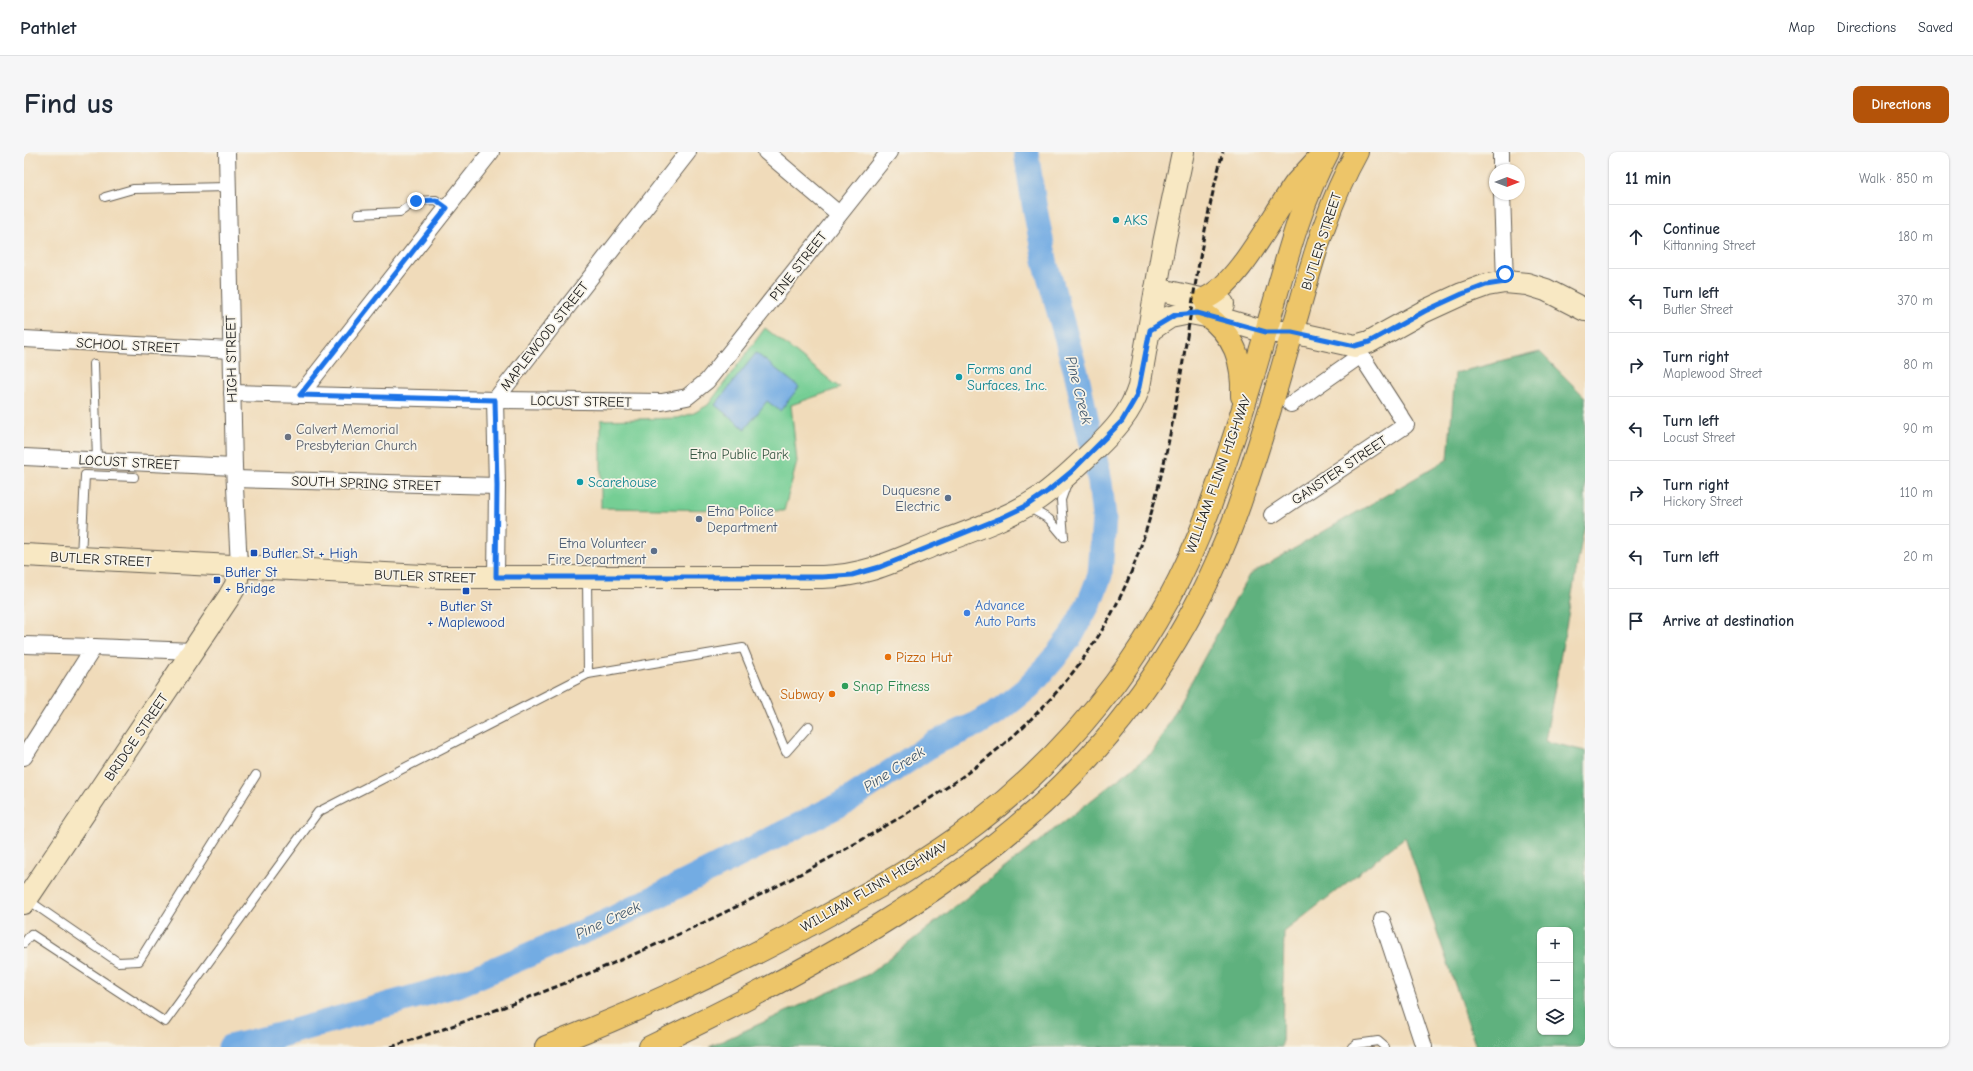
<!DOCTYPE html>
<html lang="en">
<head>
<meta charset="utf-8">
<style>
	:root { --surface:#fff; --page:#f6f6f7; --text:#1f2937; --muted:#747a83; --line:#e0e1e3; --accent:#b45309 }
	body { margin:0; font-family:"Comic Neue",sans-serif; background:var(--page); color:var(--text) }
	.controls { position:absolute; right:12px; bottom:12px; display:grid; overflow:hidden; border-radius:8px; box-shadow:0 1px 3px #0004 }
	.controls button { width:36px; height:36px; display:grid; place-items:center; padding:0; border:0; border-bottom:1px solid var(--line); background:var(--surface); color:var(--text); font:20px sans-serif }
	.compass { position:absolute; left:1465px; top:12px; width:36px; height:36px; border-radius:50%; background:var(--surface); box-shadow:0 1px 3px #0004; rotate:90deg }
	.stop { position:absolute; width:12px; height:12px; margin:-9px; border:3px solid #1a73e8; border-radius:50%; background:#fff }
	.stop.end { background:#1a73e8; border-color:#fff; box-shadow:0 1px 4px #0008 }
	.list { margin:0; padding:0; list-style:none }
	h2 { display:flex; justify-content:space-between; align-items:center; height:52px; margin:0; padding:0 16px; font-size:17px }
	h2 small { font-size:13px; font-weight:400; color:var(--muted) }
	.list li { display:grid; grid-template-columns:26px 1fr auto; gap:12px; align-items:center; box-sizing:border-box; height:64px; padding:0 16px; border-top:1px solid var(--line) }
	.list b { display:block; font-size:15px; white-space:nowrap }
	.list p { margin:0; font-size:13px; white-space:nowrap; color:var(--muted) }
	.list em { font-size:13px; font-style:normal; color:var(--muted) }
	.icon { flex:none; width:22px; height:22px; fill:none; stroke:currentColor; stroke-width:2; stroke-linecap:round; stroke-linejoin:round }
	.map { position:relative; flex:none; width:1561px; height:895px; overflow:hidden; border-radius:8px }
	header { display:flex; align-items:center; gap:24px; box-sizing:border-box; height:56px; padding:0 20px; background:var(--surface); border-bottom:1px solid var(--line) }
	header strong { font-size:19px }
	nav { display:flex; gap:22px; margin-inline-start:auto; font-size:14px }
	.intro { display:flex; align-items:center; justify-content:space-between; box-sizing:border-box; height:96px; padding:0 24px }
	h1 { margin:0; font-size:28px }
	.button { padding:10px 18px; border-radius:8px; background:var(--accent); color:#fff; font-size:14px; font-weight:700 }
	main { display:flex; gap:24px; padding:0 24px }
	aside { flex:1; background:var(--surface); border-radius:8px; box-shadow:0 1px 3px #0004 }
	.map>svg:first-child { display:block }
	.green { fill:#74ce94; stroke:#487558 }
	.forest { fill:#5fb17e; stroke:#3e664d; fill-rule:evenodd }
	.water { fill:#73ace3; stroke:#486480 }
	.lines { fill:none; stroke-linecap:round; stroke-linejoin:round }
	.river { stroke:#73ace3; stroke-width:25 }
	.lane-casing { stroke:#665f53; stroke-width:10 }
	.street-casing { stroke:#665f53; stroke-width:18 }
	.secondary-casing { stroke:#665f53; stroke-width:24 }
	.highway-casing { stroke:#665f53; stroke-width:24 }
	.lane { stroke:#fff; stroke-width:8 }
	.street { stroke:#fff; stroke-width:16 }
	.secondary { stroke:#f8e8c3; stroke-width:22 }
	.highway { stroke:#edc569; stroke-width:22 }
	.rail { stroke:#1c1c1c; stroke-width:3; stroke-dasharray:6 3; stroke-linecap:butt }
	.route { stroke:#1a73e8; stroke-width:5 }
	.culture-dot { fill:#0f9aa8; stroke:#f7f3e8; stroke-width:1.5 }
	.worship-dot { fill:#6b7280; stroke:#f7f3e8; stroke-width:1.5 }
	.service-dot { fill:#5c6f8a; stroke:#f7f3e8; stroke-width:1.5 }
	.transit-dot { fill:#1a4fb4; stroke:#f7f3e8; stroke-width:1.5 }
	.shop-dot { fill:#3f7fe0; stroke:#f7f3e8; stroke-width:1.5 }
	.food-dot { fill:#e8710a; stroke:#f7f3e8; stroke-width:1.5 }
	.leisure-dot { fill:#2e9e5b; stroke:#f7f3e8; stroke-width:1.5 }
	.labels { text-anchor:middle; stroke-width:3.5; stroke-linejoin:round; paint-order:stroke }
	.culture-label { font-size:14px; fill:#0d838f; stroke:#f7f3e8; text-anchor:start }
	.street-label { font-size:14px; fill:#1c1c1c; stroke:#f7f3e8 }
	.worship-label { font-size:14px; fill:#5b616d; stroke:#f7f3e8; text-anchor:start }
	.park-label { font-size:14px; fill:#3b5a46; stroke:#f7f3e8 }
	.service-label { font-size:14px; fill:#4e5e75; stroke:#f7f3e8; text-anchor:end }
	.transit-label { font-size:14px; fill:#164399; stroke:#f7f3e8; text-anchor:start }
	.shop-label { font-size:14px; fill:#366cbe; stroke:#f7f3e8; text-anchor:start }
	.food-label { font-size:14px; fill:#c56008; stroke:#f7f3e8; text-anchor:start }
	.leisure-label { font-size:14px; fill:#27864d; stroke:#f7f3e8; text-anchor:start }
	.water-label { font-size:15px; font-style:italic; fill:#3f566c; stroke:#f7f3e8 }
</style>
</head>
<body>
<header>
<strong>Pathlet</strong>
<nav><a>Map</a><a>Directions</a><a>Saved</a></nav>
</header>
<div class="intro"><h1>Find us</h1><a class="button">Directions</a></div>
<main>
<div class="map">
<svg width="1561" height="895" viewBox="0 0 1561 895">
	<rect width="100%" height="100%" fill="#f7f3e8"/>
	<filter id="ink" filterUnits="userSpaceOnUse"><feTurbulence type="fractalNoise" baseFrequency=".025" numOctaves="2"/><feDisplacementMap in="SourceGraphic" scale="8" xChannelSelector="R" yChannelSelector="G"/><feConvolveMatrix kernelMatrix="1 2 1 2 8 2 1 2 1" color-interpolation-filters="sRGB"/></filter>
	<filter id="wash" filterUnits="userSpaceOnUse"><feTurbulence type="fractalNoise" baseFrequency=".012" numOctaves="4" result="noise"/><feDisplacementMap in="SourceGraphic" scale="16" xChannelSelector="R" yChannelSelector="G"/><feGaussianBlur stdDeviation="0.9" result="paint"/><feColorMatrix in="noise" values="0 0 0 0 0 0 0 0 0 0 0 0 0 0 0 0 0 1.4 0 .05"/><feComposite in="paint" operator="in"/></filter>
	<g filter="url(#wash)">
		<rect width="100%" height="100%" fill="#f0dbba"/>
		<polygon class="green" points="741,176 816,236 767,253 773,310 760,359 577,356 577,268 654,266 670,261 684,253"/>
		<path class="forest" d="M1516 200 1561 245V371L1521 589 1561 599V895H1452L1381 685 1260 780 1258 895H685L845 822 1129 600 1225 423 1424 307 1431 221ZM1516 778H1546V880H1516Z"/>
		<polygon class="water" points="732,201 775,235 756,259 743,249 721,277 691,253"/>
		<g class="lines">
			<polyline class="river" points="206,895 256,883 436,832 582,770 821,650 910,591 953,572 976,558 1006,534 1031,505 1047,484 1066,449 1076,423 1080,366 1076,330 1053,224 1022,113 1010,52 1002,0"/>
		</g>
	</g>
	<g filter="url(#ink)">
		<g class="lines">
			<defs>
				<g id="lane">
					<polyline points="81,45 109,37 203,35"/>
					<polyline points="334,62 376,60 392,49 412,48 423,56"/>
					<polyline points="70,212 73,309"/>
					<polyline points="1004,355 1025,367 1040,385"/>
					<polyline points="1040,385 1037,348 1043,331"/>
					<polyline points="57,405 61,323 110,325"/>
					<polyline points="564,522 719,496 762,600 785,574"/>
					<polyline points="4,748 94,810 115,809 232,623"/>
					<polyline points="0,791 7,782 141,870 294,660 564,522 563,426"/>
					<polyline points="1328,895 1332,892 1354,889 1361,895"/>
				</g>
				<g id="street">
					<polyline points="203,0 210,315 215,415"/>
					<polyline points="742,0 815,62"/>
					<polyline points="1477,0 1477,18"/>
					<polyline points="1478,42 1481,130"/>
					<polyline points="0,187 207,198"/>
					<polyline points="208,241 471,248 638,250 663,245 683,229 865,0"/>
					<polyline points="276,243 467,0"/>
					<polyline points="1267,252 1337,203"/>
					<polyline points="0,305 210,315"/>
					<polyline points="211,327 473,334"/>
					<polyline points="1248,363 1382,273 1331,194"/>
					<polyline points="472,425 473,334 471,248 664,0"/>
					<polyline points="0,493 70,495 0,605"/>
					<polyline points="70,495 169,499"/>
					<polyline points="1358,768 1400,895"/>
				</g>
				<g id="secondary">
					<polyline points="1132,137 1199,152"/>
					<polyline points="1126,178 1146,165 1166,161 1198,167 1242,180 1268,180 1331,194 1345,190 1401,159 1438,142 1463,133 1481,130 1503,132 1522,138 1561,158"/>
					<path d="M0 403 418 425H798C841 424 871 409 910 393 946 379 983 367 1015 346 1035 332 1052 315 1070 298 1089 280 1107 261 1115 235L1140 91 1159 0"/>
					<polyline points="0,751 205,445 212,433 215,415"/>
				</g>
				<g id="highway">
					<path d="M1180 147C1214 134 1249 62 1272 31 1279 23 1286 16 1293 8"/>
					<path d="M1181 162C1211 184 1219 208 1218 244"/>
					<path d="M522 895C610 861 696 821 780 776 839 744 900 712 953 671 1057 591 1139 483 1184 360 1206 300 1225 240 1242 179 1260 118 1274 56 1304 0"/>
					<path d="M626 895C772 825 941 736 1053 618 1128 540 1185 445 1219 342 1237 289 1253 235 1268 181 1286 119 1301 57 1333 0"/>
				</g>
			</defs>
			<use href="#lane" class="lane-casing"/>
			<use href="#street" class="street-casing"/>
			<use href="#secondary" class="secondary-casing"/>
			<use href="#highway" class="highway-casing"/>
			<use href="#lane" class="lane"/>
			<use href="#street" class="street"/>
			<use href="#secondary" class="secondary"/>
			<use href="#highway" class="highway"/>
			<path class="rail" d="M367 895C526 842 681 777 827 694 890 658 955 619 1007 567 1050 525 1086 474 1108 418 1160 285 1161 138 1199 0"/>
		</g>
	</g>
	<g class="lines" filter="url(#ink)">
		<polyline class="route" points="392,49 412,48 423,56 276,243 471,248 473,334 472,425 798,425 828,423 856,415 977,366 1002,354 1024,339 1047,320 1098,269 1112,245 1115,235 1126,178 1151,163 1173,161 1242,180 1268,180 1331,194 1345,190 1401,159 1438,142 1462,133 1481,130 1481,122"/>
	</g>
	<g class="culture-dot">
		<circle cx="1092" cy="68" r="4"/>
		<circle cx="935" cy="225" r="4"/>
		<circle cx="556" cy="330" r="4"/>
	</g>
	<circle class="worship-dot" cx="264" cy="285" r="4"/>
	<g class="service-dot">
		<circle cx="924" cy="346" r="4"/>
		<circle cx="675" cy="367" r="4"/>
		<circle cx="630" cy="399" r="4"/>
	</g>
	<g class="transit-dot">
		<rect x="226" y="397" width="8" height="8" rx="2"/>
		<rect x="189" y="424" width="8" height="8" rx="2"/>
		<rect x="438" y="435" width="8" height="8" rx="2"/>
	</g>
	<circle class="shop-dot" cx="943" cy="461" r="4"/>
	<g class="food-dot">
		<circle cx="864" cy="505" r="4"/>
		<circle cx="808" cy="542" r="4"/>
	</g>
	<circle class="leisure-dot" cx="821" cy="534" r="4"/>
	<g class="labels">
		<g class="culture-label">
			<text x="1100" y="73">AKS</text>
			<text x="943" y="222">Forms and<tspan x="943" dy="16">Surfaces, Inc.</tspan></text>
			<text x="564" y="335">Scarehouse</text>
		</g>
		<g class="street-label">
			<text transform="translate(1297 89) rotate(-72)" y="5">BUTLER STREET</text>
			<text transform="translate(774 114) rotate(-52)" y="5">PINE STREET</text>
			<text transform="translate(520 184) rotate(-52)" y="5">MAPLEWOOD STREET</text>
			<text transform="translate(104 193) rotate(3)" y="5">SCHOOL STREET</text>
			<text transform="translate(207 207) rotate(-91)" y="5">HIGH STREET</text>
			<text transform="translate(557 249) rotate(1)" y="5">LOCUST STREET</text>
			<text transform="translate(105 310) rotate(3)" y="5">LOCUST STREET</text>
			<text transform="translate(1315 318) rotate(-34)" y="5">GANSTER STREET</text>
			<text transform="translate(1194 322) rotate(-70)" y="5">WILLIAM FLINN HIGHWAY</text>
			<text transform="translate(342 331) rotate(2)" y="5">SOUTH SPRING STREET</text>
			<text transform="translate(77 407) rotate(3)" y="5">BUTLER STREET</text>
			<text transform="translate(401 424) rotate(2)" y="5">BUTLER STREET</text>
			<text transform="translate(112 585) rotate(-56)" y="5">BRIDGE STREET</text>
			<text transform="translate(850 734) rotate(-30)" y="5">WILLIAM FLINN HIGHWAY</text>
		</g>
		<g class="worship-label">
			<text x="272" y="282">Calvert Memorial<tspan x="272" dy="16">Presbyterian Church</tspan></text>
		</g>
		<g class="park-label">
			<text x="715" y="307">Etna Public Park</text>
		</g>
		<g class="service-label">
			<text x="916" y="343">Duquesne<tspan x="916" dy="16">Electric</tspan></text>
			<text x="683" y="364" text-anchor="start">Etna Police<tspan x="683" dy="16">Department</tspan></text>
			<text x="622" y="396">Etna Volunteer<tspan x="622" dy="16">Fire Department</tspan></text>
		</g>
		<g class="transit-label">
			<text x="238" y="406">Butler St + High</text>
			<text x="201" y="425">Butler St<tspan x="201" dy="16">+ Bridge</tspan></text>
			<text x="442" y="459" text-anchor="middle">Butler St<tspan x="442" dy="16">+ Maplewood</tspan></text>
		</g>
		<g class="shop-label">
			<text x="951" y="458">Advance<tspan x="951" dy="16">Auto Parts</tspan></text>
		</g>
		<g class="food-label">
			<text x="872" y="510">Pizza Hut</text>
			<text x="800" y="547" text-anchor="end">Subway</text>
		</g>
		<g class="leisure-label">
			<text x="829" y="539">Snap Fitness</text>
		</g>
		<g class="water-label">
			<text transform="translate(1055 238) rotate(76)" y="5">Pine Creek</text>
			<text transform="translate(870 617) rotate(-33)" y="5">Pine Creek</text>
			<text transform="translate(584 768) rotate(-25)" y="5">Pine Creek</text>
		</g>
	</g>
</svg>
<div class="controls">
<button>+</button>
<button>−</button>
<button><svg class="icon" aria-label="layers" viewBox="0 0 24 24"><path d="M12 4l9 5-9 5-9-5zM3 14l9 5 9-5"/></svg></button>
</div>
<svg class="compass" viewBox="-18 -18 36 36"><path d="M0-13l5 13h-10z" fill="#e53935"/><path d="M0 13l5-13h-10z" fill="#747a83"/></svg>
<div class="stop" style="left:1481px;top:122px"></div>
<div class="stop end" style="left:392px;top:49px"></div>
</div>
<aside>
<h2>11 min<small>Walk · 850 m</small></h2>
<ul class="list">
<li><svg class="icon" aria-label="ahead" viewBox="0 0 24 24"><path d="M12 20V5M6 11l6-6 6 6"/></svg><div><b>Continue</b><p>Kittanning Street</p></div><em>180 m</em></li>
<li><svg class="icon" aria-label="left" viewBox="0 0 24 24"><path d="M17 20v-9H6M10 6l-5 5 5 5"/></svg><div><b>Turn left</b><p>Butler Street</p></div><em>370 m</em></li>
<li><svg class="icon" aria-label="right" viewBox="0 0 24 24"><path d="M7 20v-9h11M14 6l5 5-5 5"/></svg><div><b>Turn right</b><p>Maplewood Street</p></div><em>80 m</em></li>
<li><svg class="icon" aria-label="left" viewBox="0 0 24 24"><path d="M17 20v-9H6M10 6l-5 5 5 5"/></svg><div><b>Turn left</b><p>Locust Street</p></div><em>90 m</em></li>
<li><svg class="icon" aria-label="right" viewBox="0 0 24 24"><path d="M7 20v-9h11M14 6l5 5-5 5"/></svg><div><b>Turn right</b><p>Hickory Street</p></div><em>110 m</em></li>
<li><svg class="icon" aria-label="left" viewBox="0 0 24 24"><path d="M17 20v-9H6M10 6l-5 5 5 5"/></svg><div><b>Turn left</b></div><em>20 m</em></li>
<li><svg class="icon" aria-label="arrive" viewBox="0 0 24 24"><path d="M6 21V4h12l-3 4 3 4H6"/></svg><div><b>Arrive at destination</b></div></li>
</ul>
</aside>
</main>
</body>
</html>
